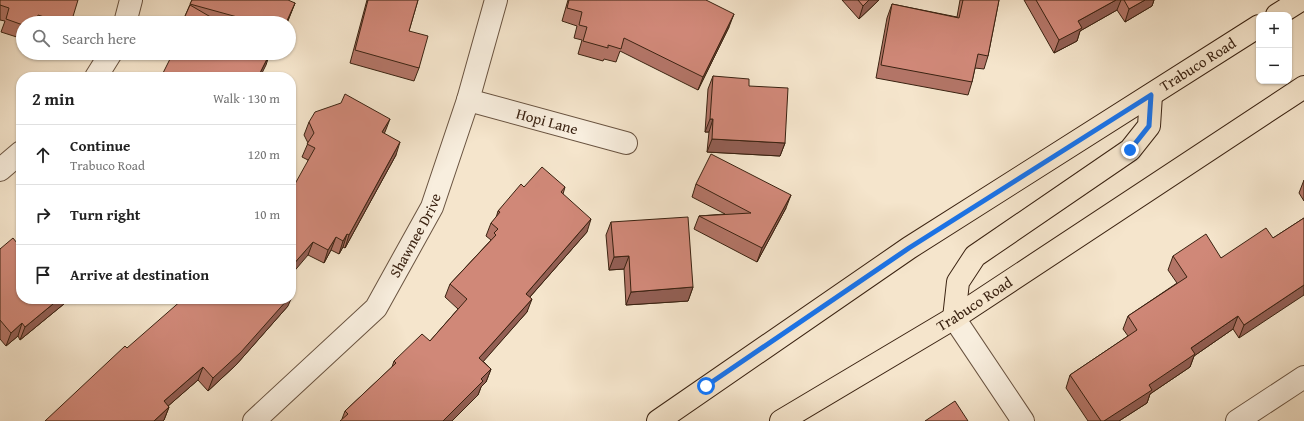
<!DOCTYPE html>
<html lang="en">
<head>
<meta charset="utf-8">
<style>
	:root { --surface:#fff; --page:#f6f6f6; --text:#222; --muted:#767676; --line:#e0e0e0 }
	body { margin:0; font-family:"Gentium Book Plus",serif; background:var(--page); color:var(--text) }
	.controls { position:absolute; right:12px; top:12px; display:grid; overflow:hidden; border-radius:8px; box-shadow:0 1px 3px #0004 }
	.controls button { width:36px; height:36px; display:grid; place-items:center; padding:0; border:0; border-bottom:1px solid var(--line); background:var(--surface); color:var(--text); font:20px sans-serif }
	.stop { position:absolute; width:12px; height:12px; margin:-9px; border:3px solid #1a73e8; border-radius:50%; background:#fff }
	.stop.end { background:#1a73e8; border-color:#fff; box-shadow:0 1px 4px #0008 }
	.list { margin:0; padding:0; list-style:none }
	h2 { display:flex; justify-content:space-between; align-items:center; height:52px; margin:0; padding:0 16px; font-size:17px }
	h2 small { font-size:13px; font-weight:400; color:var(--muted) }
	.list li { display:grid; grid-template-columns:26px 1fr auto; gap:12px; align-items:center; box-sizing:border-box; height:60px; padding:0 16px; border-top:1px solid var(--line) }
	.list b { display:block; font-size:15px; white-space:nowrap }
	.list p { margin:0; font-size:13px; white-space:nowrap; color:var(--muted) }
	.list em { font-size:13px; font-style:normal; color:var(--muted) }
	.icon { flex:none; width:22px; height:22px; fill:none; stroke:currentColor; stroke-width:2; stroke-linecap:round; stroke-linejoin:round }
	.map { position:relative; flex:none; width:1304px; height:421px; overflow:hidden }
	.search { position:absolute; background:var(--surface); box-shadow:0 1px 3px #0004; left:16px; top:16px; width:280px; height:44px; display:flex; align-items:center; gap:10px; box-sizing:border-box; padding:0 14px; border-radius:22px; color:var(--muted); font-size:15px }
	.panel { position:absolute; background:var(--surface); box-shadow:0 1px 3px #0004; left:16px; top:72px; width:280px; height:232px; border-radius:16px }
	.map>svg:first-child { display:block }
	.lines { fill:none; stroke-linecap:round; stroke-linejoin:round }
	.minor-casing { stroke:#695340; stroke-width:24 }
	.major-casing { stroke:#3a2211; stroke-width:24 }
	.minor { stroke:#f8eede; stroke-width:22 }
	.major { stroke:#f5e5cc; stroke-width:22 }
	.wall { fill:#b37567; stroke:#3a2211 }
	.shaded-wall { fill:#925f54; stroke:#3a2211 }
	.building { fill:#d08878; stroke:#3a2211 }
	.route { stroke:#1a73e8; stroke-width:5 }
	.labels { text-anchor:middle; stroke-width:3.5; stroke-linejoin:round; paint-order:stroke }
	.street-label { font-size:15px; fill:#3a2211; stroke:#f8eede }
</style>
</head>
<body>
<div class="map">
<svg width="1304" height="421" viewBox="0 0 1304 421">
	<rect width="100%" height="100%" fill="#f5e5cc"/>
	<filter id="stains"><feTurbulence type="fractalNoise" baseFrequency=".005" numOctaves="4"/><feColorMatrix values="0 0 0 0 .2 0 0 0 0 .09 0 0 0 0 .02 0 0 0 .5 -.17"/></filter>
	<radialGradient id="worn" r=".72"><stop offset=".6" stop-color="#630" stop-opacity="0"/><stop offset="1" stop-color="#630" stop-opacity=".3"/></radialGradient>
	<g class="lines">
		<defs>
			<g id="minor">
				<polyline points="125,23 131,0"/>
				<polyline points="96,77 111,53"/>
				<path id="s1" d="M468 100 626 143"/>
				<polyline points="0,170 21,152"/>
				<polyline points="954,318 1023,421"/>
				<path id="s2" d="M254 421 376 308 432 207 468 100 496 0"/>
				<polyline points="1237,421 1304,377"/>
			</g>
			<g id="major">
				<polyline points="1277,15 1301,0"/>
				<polyline points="954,318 958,282 975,256 1130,150 1149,126 1151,95"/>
				<path id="s3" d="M658 421 909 248 1259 26"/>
				<path id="s4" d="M781 421 954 318 1304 87"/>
			</g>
		</defs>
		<use href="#minor" class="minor-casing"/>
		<use href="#major" class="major-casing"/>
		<use href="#minor" class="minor"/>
		<use href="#major" class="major"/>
	</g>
	<g class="wall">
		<polygon points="0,0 71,23 23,23 23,39 1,32 5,21 0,20"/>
		<polygon points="192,0 295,3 287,23 182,23"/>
		<polygon points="367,0 418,0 409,31 419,68 414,81 350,63"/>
		<polygon points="568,0 706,0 729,27 698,90 620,51 616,62 604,59 603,61 578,54 582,40 574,38 577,26 562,21"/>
		<polygon points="842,0 879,0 859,19"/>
		<polygon points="960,0 999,0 988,56 984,69 975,68 972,82 968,95 876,78 887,18 892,4 957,17"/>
		<polygon points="1024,0 1154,0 1152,6 1125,22 1117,10 1080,31 1077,41 1054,53"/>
		<polygon points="713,76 749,86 785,143 780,156 707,152 709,132 705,132 708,89"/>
		<polygon points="309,122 384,133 396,155 345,248 343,247 339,254 331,250 324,263 308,255 308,160 302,157 308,143 304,135"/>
		<polygon points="1304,180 1304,201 1299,193"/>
		<polygon points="696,184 786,208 757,262 694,229 699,216 725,214 692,197"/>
		<polygon points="524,187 565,187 563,194 587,232 530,297 527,312 483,361 491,369 486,382 481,387 478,395 342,419 345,411 392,367 394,361 430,341 458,309 445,297 450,284 491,240 486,236 491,223 496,218 498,211"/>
		<polygon points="1304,218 1239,338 1233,329 1194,356 1190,367 1150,394 1147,403 1119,421 1088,421 1066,388 1070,375 1128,336 1123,329 1128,316 1177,283 1168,270 1173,256 1221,258 1273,238"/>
		<polygon points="611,222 693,287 688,301 626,305 624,269 609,270 606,235"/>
		<polygon points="17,243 70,299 20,340 18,336 6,346 0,339 0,249"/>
		<polygon points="288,306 236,365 208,391 198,380 168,406 169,407 164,420 127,348"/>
	</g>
	<g class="shaded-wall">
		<polygon points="869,0 879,0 859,19 863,6"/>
		<polygon points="1116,0 1121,0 1117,10 1080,31 1077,41 1054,53 1059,40 1078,21"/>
		<polygon points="1145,0 1154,0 1152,6 1125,22 1129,9"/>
		<polygon points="295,3 287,23 286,23"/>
		<polygon points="734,14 729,27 698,90 703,77"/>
		<polygon points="270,53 266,65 260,77 258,77"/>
		<polygon points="390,119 385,132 378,145 382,132"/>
		<polygon points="710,119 713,119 709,132 705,132"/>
		<polygon points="712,139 785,143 780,156 707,152"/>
		<polygon points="400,142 396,155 345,248 349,235"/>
		<polygon points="791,195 786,208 757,262 762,248"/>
		<polygon points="591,219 587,232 521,307 526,294"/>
		<polygon points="347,234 343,247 339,254 343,241"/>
		<polygon points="336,237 331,250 324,263 328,250"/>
		<polygon points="313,242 308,255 291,275 291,267"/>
		<polygon points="629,256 624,269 609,270 614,257"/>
		<polygon points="1304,285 1304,295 1239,338 1244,325"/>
		<polygon points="693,287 688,301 626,305 631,292"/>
		<polygon points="59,299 70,299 20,340 25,327"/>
		<polygon points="288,299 291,299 288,306 236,365 208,391 213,378"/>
		<polygon points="532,299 527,312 475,371 479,358"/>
		<polygon points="1238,316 1233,329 1194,356 1190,367 1150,394 1147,403 1119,421 1104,421 1149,385 1191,348"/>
		<polygon points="22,323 18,336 6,346 11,333"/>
		<polygon points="203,367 198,380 159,414 164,401"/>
		<polygon points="491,369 486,382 481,387 478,395 452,421 443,421 481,379"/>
		<polygon points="169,407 164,420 163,421 154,421"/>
	</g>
	<g class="building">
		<polygon points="0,0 78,0 71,23 63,23 38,15 36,23 23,23 23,25 6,19 9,8 0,5"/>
		<polygon points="192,0 288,0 295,3 286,23 259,23 190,4"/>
		<polygon points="368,0 418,0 409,31 428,36 419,68 355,50"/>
		<polygon points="569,0 706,0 734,14 703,77 624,38 621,49 608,45 608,48 583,41 587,27 579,25 582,12 567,8"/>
		<polygon points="858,0 869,0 863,6"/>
		<polygon points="963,0 999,0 988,56 978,54 972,82 881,65 892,4 959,18"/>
		<polygon points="1036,0 1116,0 1078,21 1082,28 1059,40"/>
		<polygon points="1124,0 1145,0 1129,9"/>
		<polygon points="190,5 221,23 182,23"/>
		<polygon points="173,53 270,53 258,77 161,77"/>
		<polygon points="713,76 749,79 749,86 788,88 785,143 712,139 713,119 710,119"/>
		<polygon points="345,94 390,119 382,132 400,142 349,235 347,234 343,241 336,237 328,250 313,242 291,267 291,191 315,148 307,144 314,133 309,122 315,112 341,103"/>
		<polygon points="711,154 791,195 762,248 699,216 751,213 696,184"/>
		<polygon points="542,167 565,187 561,192 591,219 526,294 532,299 479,358 491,369 481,379 483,381 443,421 340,421 348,414 345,411 396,363 394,361 422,334 430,341 467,299 450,284 496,235 494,233 498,229 491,223 500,212 498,211 521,184 524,187"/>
		<polygon points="688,217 693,287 631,292 629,256 614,257 611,222"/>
		<polygon points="1304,218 1304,285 1244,325 1238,316 1191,348 1195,354 1149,385 1152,390 1104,421 1101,421 1070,375 1137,330 1128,316 1187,277 1173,256 1206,234 1221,258 1266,228 1273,238"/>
		<polygon points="13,238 17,243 21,239 21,299 59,299 25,327 22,323 11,333 0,320 0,249"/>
		<polygon points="183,299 288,299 241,352 213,378 203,367 164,401 169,407 154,421 45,421 125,346 127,348"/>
		<polygon points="955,401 968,421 925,421"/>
	</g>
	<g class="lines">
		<polyline class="route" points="706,386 909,248 1151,95 1149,126 1130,150"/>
	</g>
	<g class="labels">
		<g class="street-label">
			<text dy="5" stroke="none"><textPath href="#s3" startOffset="647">Trabuco Road</textPath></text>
			<text dy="5" stroke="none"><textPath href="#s1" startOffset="82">Hopi Lane</textPath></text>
			<text dy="5" stroke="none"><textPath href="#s2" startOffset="249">Shawnee Drive</textPath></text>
			<text dy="5" stroke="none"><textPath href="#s4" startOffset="226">Trabuco Road</textPath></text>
		</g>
	</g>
	<rect width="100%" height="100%" filter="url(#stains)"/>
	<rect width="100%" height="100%" fill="url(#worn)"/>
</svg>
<div class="controls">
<button>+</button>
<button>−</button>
</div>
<div class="stop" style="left:706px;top:386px"></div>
<div class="stop end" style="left:1130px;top:150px"></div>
<div class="search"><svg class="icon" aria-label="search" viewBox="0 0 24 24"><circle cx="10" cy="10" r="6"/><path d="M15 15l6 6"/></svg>Search here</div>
<section class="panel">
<h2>2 min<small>Walk · 130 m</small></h2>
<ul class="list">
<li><svg class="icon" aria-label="ahead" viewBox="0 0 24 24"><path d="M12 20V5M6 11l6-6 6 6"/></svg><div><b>Continue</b><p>Trabuco Road</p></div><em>120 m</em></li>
<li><svg class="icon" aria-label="right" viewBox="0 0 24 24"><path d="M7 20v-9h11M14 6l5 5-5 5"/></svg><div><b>Turn right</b></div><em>10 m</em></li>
<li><svg class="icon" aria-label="arrive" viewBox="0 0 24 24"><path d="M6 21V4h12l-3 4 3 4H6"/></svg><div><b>Arrive at destination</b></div></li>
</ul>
</section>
</div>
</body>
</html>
